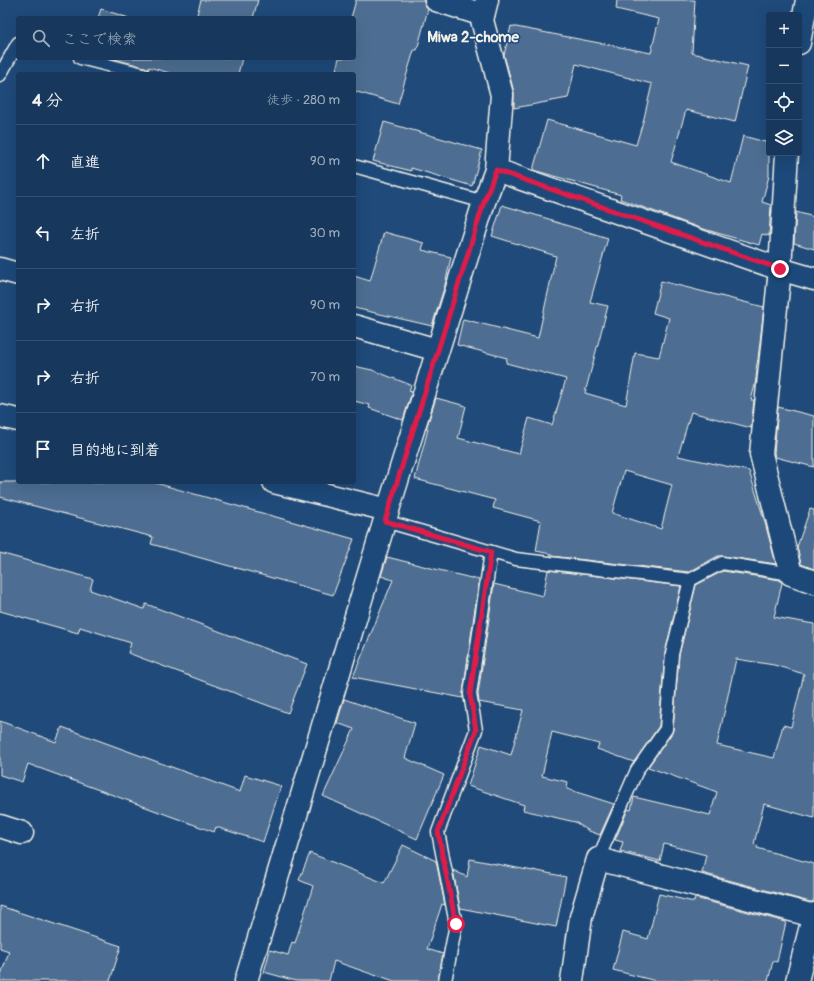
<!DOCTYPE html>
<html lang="ja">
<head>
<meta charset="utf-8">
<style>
	:root { --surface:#17385c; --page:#203f62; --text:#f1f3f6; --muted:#9eacbb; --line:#365272 }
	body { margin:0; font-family:Pangolin,"Klee One",sans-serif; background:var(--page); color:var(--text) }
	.controls { position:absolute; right:12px; top:12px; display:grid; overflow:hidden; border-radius:4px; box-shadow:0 4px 16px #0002 }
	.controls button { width:36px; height:36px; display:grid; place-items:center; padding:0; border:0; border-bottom:1px solid var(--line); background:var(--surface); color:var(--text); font:20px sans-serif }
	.stop { position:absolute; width:12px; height:12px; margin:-9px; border:3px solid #e11d48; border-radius:50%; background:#fff }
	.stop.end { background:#e11d48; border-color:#fff; box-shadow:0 1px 4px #0008 }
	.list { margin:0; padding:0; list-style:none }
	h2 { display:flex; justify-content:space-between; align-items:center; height:52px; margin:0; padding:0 16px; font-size:17px }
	h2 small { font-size:13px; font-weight:400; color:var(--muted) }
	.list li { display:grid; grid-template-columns:26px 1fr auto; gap:12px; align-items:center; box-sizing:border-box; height:72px; padding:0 16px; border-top:1px solid var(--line) }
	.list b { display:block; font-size:15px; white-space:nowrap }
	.list em { font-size:13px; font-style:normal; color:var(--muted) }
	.icon { flex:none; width:22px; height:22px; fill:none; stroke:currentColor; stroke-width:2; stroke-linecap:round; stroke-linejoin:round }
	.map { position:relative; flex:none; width:814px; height:981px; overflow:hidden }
	.search { position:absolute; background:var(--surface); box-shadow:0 4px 16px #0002; left:16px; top:16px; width:340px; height:44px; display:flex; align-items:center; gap:10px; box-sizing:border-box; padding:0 14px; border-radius:4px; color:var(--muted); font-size:15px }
	.panel { position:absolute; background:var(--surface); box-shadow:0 4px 16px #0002; left:16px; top:72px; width:340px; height:412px; border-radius:4px }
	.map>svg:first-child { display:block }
	.building { fill:#4d6e92; stroke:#f4f1e8; fill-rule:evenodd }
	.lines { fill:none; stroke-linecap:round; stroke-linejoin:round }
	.service-casing { stroke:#f4f1e8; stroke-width:15 }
	.minor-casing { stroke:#f4f1e8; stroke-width:25 }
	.service { stroke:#1f4a7a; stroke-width:12 }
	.minor { stroke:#1f4a7a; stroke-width:22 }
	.route { stroke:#e11d48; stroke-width:5 }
	.labels { text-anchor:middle; stroke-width:3; stroke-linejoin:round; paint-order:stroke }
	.neighbourhood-label { font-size:15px; font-weight:bold; fill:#f4f1e8; stroke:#1f4a7a }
</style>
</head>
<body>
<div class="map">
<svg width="814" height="981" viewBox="0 0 814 981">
	<rect width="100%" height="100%" fill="#1f4a7a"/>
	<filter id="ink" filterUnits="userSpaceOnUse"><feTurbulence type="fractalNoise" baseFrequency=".025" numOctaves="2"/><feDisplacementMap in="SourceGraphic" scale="8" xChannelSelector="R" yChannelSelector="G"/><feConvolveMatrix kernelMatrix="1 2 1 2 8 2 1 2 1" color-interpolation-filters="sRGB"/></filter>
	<g filter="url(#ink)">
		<g class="building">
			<polygon points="201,0 258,0 253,18 196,18"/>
			<polygon points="356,0 424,0 424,3 428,9 417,50 414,50 398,104 354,91 354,74 335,74 339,58 354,58 354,18 351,18"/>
			<polygon points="617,0 695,0 692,53 748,66 735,122 686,110 671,162 731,183 743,136 769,143 769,176 762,202 771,205 769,236 762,234 759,245 700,228 620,199 621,195 533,170 547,120 636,145 644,118 652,84 576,64 568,98 514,108 514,92 504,55 511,26 651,53 659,19 616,9"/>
			<polygon points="101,9 129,18 98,18"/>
			<polygon points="111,58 242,58 238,74 173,74 149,67 149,69 145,67"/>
			<polygon points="384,122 482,150 472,186 411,168 411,171 373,161"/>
			<path d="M502 205 552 220V221L608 238 590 302 608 306 585 393 626 405 635 353 659 357 669 318 653 313 661 281 764 307 758 359 756 369 757 370 755 385 751 400H754L751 428 691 412 678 456 749 471 764 519 776 564 723 556H718L689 572 551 556V554L536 551 541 521 493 508 495 500 415 479 428 429H426L436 398 466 406 458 438 519 454 529 418 552 425 566 379 506 363 507 358 457 345 463 319 538 338 556 256 492 236ZM624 471 672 485 661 529 612 513Z"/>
			<polygon points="796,212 814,217 814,249 794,243"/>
			<polygon points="384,232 424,243 422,250 451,257 445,285 432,326 354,308 354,276 370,281"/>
			<polygon points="354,366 372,370 411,385 409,391 412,392 403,420 369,408 370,405 354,401"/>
			<polygon points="778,407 814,416 814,467 775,457 774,453"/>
			<polygon points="0,482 152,482 354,539 333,595 151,544 153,537 0,497"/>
			<polygon points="810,509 814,510 814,569 801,564 797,547"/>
			<polygon points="0,553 93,579 90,590 144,609 146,604 307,664 288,713 128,653 131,643 80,627 78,633 0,611"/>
			<polygon points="387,557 479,580 463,693 463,698 353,677 393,580 381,576"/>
			<polygon points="548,570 681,586 665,653 659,726 634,762 597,749 599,744 552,732 542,776 568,782 567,789 614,804 600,835 589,831 575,822 523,810 524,805 468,786 481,745 511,755 523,710 479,702 478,694 494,584 543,596"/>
			<path d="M723 571 780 580 782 583 774 617 814 624V818L764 804 754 844 758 846 757 848 814 864V898L813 902H810L702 873 706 855 664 844 660 861 620 851 623 842 615 840 628 809 631 810 634 797 710 815 717 792 648 767 672 733 673 730 679 655 696 585ZM736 659 774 665 804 674 791 727 783 725 774 758 717 745Z"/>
			<polygon points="344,699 415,723 405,758 444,775 417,839 323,796 354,729 337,723"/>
			<polygon points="0,721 56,742 62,727 240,792 245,775 281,786 263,842 216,827 214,832 28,764 22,782 0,775"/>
			<polygon points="403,845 436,861 445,905 442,904 427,949 443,954 438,981 394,981 377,975 377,976 334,961 329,981 296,981 264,972 270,950 288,955 292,942 295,943 313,886 299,880 310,853 384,883"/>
			<polygon points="470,859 533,871 533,870 566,877 556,927 460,908 453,870 467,877"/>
			<polygon points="659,894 694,902 695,898 786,922 777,962 773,961 768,981 656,981 613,970 623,932 648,939"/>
			<polygon points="0,906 121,946 110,981 0,981 0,978 9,951 0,948"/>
		</g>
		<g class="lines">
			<defs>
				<g id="service">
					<polyline points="80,58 143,74"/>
					<polyline points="0,75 18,43"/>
					<polyline points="354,166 484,202"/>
					<polyline points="385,521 516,559 690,580"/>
					<polyline points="598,859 637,770 666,729 672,654 690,580 722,563 791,574"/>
					<polyline points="445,981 456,924 438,832 476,730 470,694 491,552"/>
				</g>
				<g id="minor">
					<polyline points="436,0 483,15"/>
					<polyline points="799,43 807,0"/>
					<polyline points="787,153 780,269 761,454 791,574 814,582"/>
					<polyline points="496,170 780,269 814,279"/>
					<polyline points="0,269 18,274"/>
					<polyline points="354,326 437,350"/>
					<polyline points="0,416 18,420"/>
					<polyline points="274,482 388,510"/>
					<polyline points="0,826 22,833"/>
					<polyline points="246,981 388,510 484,202 496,170 502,95 482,20 487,0"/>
					<polyline points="572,981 581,917 598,859 814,916"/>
					<polyline points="797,981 814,914"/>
				</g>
			</defs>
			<use href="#service" class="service-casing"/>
			<use href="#minor" class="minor-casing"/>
			<use href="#service" class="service"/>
			<use href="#minor" class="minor"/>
		</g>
	</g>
	<g class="lines" filter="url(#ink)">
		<polyline class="route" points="456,924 438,832 476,730 470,694 491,552 385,521 484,202 496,170 780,269"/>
	</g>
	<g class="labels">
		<g class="neighbourhood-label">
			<text x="473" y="42">Miwa 2-chome</text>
		</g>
	</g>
</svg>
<div class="controls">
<button>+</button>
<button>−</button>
<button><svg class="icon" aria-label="locate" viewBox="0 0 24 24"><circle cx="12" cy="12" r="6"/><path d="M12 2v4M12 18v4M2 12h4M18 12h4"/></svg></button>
<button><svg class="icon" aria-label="layers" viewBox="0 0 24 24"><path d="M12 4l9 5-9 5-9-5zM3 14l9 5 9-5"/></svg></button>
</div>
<div class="stop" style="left:456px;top:924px"></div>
<div class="stop end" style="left:780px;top:269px"></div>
<div class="search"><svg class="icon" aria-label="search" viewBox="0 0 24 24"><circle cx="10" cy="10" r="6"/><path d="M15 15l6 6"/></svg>ここで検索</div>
<section class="panel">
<h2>4 分<small>徒歩 · 280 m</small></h2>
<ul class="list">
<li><svg class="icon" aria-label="ahead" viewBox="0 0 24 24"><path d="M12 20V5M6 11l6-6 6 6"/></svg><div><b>直進</b></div><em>90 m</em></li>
<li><svg class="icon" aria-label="left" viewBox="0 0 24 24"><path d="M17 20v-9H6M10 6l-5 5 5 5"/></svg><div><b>左折</b></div><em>30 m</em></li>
<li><svg class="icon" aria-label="right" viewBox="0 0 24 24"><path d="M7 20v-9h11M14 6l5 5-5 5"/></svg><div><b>右折</b></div><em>90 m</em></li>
<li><svg class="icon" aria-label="right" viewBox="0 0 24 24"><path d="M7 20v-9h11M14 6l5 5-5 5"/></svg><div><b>右折</b></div><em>70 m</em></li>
<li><svg class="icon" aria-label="arrive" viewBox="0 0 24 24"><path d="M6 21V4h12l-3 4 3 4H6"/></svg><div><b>目的地に到着</b></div></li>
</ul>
</section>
</div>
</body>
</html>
